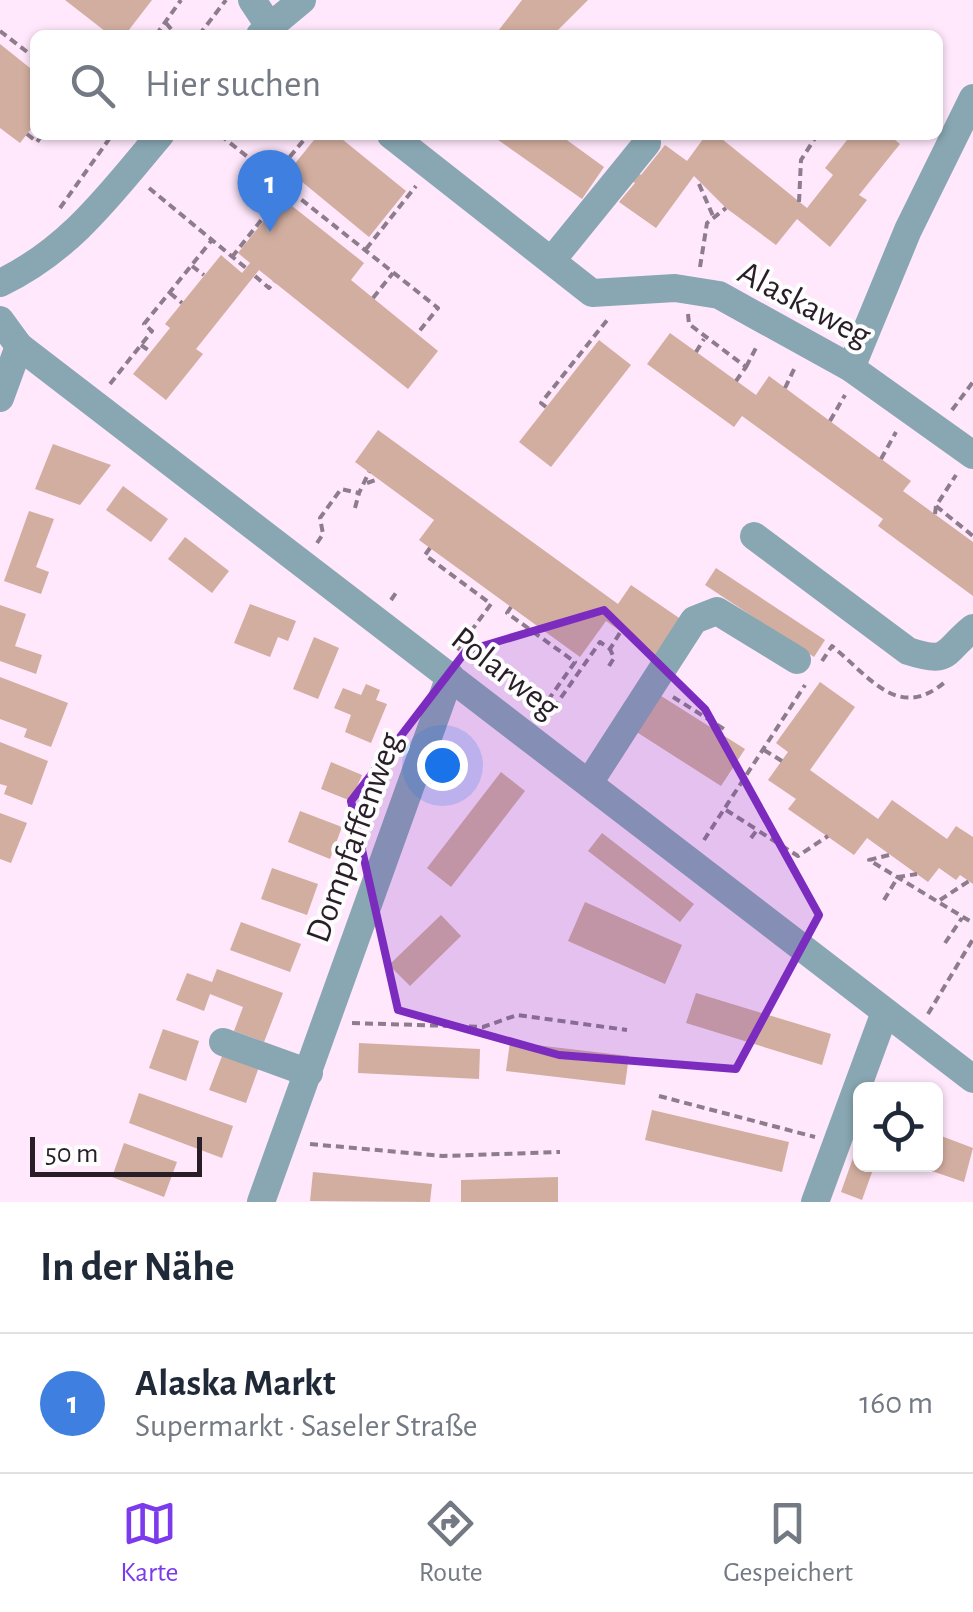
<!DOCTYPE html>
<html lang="de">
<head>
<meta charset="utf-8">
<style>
	:root { --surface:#fff; --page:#f2f2f3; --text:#1f2937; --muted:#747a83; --line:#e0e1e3; --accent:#7c3aed }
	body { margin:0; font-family:"Alegreya Sans",sans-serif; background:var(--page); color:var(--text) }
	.controls { position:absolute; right:30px; bottom:30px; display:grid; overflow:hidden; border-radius:15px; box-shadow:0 2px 8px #0004 }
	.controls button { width:90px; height:90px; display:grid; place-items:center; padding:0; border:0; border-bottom:2px solid var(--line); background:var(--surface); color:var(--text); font:50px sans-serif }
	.scale { position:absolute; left:30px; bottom:25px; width:172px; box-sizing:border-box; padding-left:10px; border:5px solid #291e28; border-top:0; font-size:28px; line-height:35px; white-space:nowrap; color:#291e28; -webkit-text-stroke:8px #fdfdfd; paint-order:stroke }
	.you { position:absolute; left:442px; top:765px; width:35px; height:35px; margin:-25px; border:8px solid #fff; border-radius:50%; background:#1a73e8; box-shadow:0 0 0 15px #1a73e833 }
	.badge { display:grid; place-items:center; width:65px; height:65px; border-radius:50%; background:var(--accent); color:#fff; font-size:32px; font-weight:700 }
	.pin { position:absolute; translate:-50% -82px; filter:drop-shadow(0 2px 5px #0008) }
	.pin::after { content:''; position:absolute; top:52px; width:35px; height:30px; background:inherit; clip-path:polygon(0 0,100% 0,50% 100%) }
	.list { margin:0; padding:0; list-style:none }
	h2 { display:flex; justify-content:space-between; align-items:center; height:130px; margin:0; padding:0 40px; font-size:42px }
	h2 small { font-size:32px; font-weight:400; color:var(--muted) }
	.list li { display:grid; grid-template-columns:65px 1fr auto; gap:30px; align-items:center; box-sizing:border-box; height:140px; padding:0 40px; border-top:2px solid var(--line) }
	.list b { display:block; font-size:38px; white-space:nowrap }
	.list p { margin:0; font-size:32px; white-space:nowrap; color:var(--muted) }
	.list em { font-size:32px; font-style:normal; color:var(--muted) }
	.icon { flex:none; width:55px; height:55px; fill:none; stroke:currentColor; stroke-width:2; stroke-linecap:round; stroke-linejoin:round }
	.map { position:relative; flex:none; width:973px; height:1202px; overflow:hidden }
	.search { position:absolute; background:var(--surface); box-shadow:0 2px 8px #0004; left:30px; right:30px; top:30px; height:110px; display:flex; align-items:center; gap:25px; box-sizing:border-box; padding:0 35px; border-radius:15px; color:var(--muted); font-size:38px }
	.sheet { height:270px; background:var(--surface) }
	nav { display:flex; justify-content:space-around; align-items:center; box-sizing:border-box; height:140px; border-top:2px solid var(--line); background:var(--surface); font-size:28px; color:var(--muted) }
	nav a { display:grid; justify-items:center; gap:5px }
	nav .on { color:var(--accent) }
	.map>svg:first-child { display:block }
	.building { fill:#d2aea0 }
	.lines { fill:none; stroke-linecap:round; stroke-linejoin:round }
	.path { stroke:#8d7c8b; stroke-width:4; stroke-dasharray:8 5; stroke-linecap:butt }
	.minor { stroke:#88a7b2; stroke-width:28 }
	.marked { fill:#7b2cbf; fill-opacity:0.2; stroke:#7b2cbf; stroke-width:8; stroke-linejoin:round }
	.labels { text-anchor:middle; stroke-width:8; stroke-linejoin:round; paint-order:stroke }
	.street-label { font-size:35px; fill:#291e28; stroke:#fdfdfd }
</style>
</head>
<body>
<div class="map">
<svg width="973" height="1202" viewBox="0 0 973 1202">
	<rect width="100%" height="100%" fill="#ffe7fc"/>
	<g class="building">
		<polygon points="65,0 152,0 125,35 110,35"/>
		<polygon points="522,0 588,0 553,35 495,35"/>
		<polygon points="0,44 35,72 35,124 20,143 0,128"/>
		<polygon points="318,135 337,135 406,191 369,237 289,171"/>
		<polygon points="491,135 560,135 604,167 582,199"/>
		<polygon points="706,135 717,135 807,208 833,175 825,168 851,135 897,135 894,139 900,144 859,195 867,200 830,247 797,219 776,245 726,208 694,176 656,228 619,202 635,183 629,179 636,171 641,175 665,145 687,161"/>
		<polygon points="282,198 364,263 351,280 438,351 408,389 259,270 196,349 203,354 166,400 133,374 170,328 165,324 221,255 242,273 250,263 238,253"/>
		<polygon points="670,333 756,395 769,376 911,481 903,491 973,542 973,596 878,526 883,519 742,416 734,427 647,364"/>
		<polygon points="599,340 631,365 551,467 519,442"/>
		<polygon points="378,430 618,604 631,585 685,622 659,658 606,621 580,657 419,540 434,520 355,462"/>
		<polygon points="53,444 111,465 80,505 35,489"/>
		<polygon points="123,486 168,519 151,542 106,510"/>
		<polygon points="29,511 54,519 36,567 49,572 41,594 4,581"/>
		<polygon points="185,537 229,571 212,593 168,559"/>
		<polygon points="716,568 825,640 814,657 705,585"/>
		<polygon points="250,604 296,621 288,641 278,637 270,657 234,643"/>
		<polygon points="0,605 26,614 15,646 42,655 36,674 0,661"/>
		<polygon points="314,637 339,648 318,699 293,689"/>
		<polygon points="0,677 68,703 51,747 24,737 27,729 0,719"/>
		<polygon points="820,682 855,707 810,770 878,819 892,800 947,839 956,826 973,837 973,884 960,875 956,880 939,868 928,882 867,838 854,855 788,809 796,799 768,780 788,752 776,743"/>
		<polygon points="366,684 380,690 376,700 387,704 371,743 345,732 351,715 334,708 343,688 361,695"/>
		<polygon points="658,694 745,749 721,786 635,731"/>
		<polygon points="0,742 48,761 32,805 4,794 7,786 0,784"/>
		<polygon points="331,762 362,775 351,801 321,789"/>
		<polygon points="501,772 525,791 451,887 427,868"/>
		<polygon points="300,811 342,827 330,859 288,842"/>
		<polygon points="0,813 27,823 11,863 0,859"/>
		<polygon points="602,833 694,904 680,922 588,851"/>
		<polygon points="272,868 318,884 307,915 261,899"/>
		<polygon points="585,902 682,945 665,984 568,941"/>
		<polygon points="441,915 461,936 410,986 389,965"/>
		<polygon points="241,922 301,944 290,972 230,950"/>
		<polygon points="217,969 283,993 264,1042 234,1031 243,1007 210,994 204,1011 176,1000 187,973 212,982"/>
		<polygon points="696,993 831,1034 822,1065 686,1023"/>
		<polygon points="163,1029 199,1041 186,1081 149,1068"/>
		<polygon points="510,1042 629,1056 625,1085 506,1071"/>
		<polygon points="359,1043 480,1049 479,1079 358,1073"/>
		<polygon points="224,1051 260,1064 246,1103 209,1090"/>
		<polygon points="139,1093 233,1126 222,1158 129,1123"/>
		<polygon points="652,1110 789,1142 782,1172 645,1140"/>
		<polygon points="936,1134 973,1148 964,1182 914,1165 936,1164"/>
		<polygon points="860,1138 860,1164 875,1164 862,1200 841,1192"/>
		<polygon points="124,1143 177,1162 164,1197 112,1177"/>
		<polygon points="313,1172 432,1184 430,1202 310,1201"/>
		<polygon points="558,1177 558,1202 461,1202 461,1180"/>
	</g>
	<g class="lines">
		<g class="path">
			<polyline points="166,23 176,35"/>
			<polyline points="0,31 35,58"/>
			<polyline points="156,35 181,0"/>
			<polyline points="199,35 226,0"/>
			<polyline points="27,134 37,142 42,135"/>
			<polyline points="220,135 438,308 417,334"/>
			<polyline points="273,177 308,135"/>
			<polyline points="699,184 713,216"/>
			<polyline points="149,188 246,268"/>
			<polyline points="799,202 801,160 817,135"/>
			<polyline points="60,208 112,135"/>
			<polyline points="366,249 416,186"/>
			<polyline points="232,257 285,190"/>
			<polyline points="192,266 204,275"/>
			<polyline points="700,267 707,223 726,208"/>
			<polyline points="255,276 269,288 274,282"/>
			<polyline points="170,293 182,303"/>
			<polyline points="373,298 393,273"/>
			<polyline points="688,314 689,324 746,367 736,381"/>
			<polyline points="141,345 151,352"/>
			<polyline points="696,352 704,339"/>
			<polyline points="746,367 758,344"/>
			<polyline points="110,384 152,331 144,324 212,240"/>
			<polyline points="785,388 796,365"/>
			<polyline points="546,407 541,403 608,319"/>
			<polyline points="952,410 973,382"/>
			<polyline points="830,421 845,395"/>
			<polyline points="881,459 896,432"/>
			<polyline points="367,483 378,479"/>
			<polyline points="936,506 973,536"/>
			<polyline points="355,508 359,493"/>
			<polyline points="935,514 936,506 956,475"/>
			<polyline points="317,543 323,534 320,518 341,489 359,493 369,472"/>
			<polyline points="430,548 425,555 491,604 457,650"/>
			<polyline points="391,600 398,590"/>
			<polyline points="511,607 507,613 575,662 539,713"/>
			<path d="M822 661 832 646C869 676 898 722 945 682"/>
			<polyline points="609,666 614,658 610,649"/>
			<polyline points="673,697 724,729 721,734"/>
			<polyline points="546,719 600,642 610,649 621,631"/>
			<polyline points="764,750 782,761"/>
			<polyline points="726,810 756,829"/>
			<polyline points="751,838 757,830 798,856 828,836"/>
			<polyline points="704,840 805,685"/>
			<polyline points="889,855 869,860 973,923"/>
			<polyline points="884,900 898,877 917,874"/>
			<polyline points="940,900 969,881"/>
			<polyline points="945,943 962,918"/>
			<polyline points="928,1014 973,939"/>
			<polyline points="352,1023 483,1027 517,1015 627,1030"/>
			<polyline points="659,1096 815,1137"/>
			<polyline points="310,1144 443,1156 560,1152"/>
		</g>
		<g class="minor">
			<polyline points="252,0 275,35"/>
			<polyline points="260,35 302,0"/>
			<polyline points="391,135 592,293 675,288 719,295 851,368 973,455"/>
			<polyline points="552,260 647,143"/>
			<path d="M0 283C70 250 111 193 160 135"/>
			<polyline points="0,320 19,346 973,1079"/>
			<polyline points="851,368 908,230 973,98"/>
			<polyline points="0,398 19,346"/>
			<path d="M754 536 908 651C951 665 943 652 973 628"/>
			<polyline points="589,783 694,620 717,611 797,660"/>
			<polyline points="223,1042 309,1073"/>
			<polyline points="261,1202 450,676"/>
			<polyline points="815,1202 885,1012"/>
		</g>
	</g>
	<path class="marked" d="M604 610 705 709 819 915 736 1069 559 1055 398 1010 351 801 466 651Z"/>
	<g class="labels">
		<g class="street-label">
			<text transform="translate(805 303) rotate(28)" y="12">Alaskaweg</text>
			<text transform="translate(506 672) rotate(38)" y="12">Polarweg</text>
			<text transform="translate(353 837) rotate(-70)" y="12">Dompfaffenweg</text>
		</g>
	</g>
</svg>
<div class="controls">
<button><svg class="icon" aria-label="locate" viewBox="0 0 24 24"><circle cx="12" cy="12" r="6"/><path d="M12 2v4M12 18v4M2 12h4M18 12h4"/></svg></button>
</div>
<div class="scale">50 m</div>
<div class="you"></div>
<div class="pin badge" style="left:270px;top:232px;background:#3f7fe0">1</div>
<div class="search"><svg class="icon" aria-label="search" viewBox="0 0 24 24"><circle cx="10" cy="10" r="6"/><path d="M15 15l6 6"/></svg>Hier suchen</div>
</div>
<section class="sheet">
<h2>In der Nähe<small></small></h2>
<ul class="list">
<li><span class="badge" style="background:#3f7fe0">1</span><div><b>Alaska Markt</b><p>Supermarkt · Saseler Straße</p></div><em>160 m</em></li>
</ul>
</section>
<nav>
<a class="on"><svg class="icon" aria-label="map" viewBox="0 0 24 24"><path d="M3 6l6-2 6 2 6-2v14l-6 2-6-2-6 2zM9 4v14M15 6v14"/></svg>Karte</a>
<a><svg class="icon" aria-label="directions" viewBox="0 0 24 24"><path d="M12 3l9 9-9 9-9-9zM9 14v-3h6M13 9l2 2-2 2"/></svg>Route</a>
<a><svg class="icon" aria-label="saved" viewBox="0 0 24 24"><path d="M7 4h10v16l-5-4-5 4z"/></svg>Gespeichert</a>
</nav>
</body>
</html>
